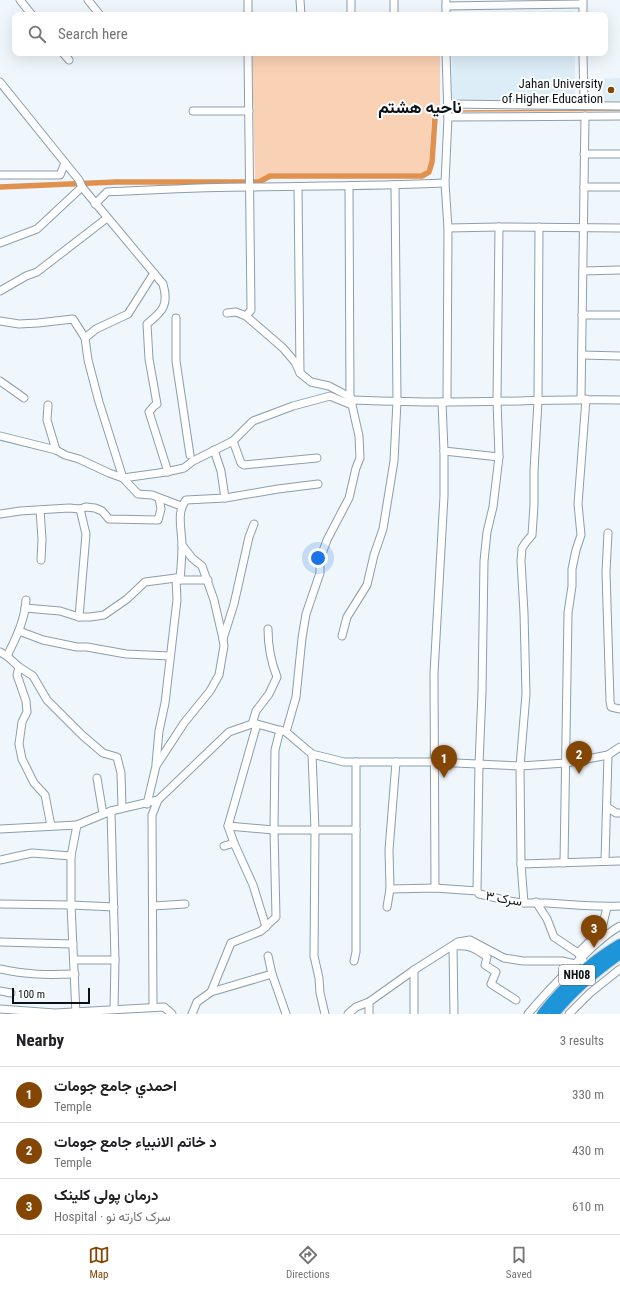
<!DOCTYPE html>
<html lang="en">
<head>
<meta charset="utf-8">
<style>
	:root { --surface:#fff; --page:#f2f2f2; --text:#202124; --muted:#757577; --line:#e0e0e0; --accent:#834604 }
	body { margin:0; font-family:"Roboto Condensed",Vazirmatn,sans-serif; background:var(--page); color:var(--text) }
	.scale { position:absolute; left:12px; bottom:10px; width:78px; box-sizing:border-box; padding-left:4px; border:2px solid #0b1217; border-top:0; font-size:11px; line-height:14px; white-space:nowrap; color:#0b1217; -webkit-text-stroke:3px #fff; paint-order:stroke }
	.you { position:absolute; left:318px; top:558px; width:14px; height:14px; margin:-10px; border:3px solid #fff; border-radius:50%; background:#1a73e8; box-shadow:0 0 0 6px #1a73e833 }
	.badge { display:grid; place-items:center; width:26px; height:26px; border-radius:50%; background:var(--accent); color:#fff; font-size:13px; font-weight:700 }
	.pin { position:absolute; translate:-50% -33px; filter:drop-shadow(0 1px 2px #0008) }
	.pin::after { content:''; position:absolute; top:21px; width:14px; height:12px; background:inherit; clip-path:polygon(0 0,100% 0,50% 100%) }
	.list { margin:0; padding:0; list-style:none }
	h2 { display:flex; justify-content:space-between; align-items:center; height:52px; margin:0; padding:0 16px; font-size:17px }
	h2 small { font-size:13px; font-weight:400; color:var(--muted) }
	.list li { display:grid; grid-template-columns:26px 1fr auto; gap:12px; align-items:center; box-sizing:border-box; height:56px; padding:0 16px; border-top:1px solid var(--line) }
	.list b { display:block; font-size:15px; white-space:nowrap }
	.list p { margin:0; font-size:13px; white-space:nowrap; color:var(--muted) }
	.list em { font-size:13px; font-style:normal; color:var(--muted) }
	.icon { flex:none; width:22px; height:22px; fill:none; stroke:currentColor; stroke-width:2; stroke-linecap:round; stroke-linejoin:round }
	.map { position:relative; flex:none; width:620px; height:1014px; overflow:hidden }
	.search { position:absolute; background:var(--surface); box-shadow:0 4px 16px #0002; left:12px; right:12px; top:12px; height:44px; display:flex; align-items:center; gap:10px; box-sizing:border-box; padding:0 14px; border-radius:8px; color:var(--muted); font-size:15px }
	.sheet { height:220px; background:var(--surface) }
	nav { display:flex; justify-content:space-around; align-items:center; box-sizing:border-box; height:56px; border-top:1px solid var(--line); background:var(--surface); font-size:11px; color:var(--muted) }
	nav a { display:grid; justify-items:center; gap:2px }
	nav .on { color:var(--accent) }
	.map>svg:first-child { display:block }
	.built { fill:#ddedf8 }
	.green { fill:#f9d1b4 }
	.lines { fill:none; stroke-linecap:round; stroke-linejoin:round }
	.stream { stroke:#e1914e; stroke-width:1.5 }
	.canal { stroke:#e1914e; stroke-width:5.5 }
	.minor-casing { stroke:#8c9eac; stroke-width:9 }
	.highway-casing { stroke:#d3d4d5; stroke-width:12 }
	.minor { stroke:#fff; stroke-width:7 }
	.highway { stroke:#1d95d8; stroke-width:10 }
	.poi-dot { fill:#834604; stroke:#fff; stroke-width:1.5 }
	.labels { text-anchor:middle; stroke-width:4; stroke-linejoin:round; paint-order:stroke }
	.shield { fill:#fff; stroke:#54595d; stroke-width:1 }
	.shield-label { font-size:12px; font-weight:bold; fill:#0b1217 }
	.poi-label { font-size:13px; fill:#0b1217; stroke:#fff; text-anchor:end }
	.street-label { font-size:13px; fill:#0b1217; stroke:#fff }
	.district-label { font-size:17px; font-weight:bold; fill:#0b1217; stroke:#fff }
</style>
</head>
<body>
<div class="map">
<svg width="620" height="1014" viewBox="0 0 620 1014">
	<rect width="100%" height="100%" fill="#eff6fc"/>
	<g class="built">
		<polygon points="574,11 574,15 452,15 452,13"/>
		<polygon points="452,53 575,53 575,101 452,102"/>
		<polygon points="620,78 620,102 603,102 602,79"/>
	</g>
	<polygon class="green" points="252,53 440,53 440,110 434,111 432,115 429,166 424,173 272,173 258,180 255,180"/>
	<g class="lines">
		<polyline class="stream" points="455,111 620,110"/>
		<polyline class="canal" points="0,187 116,182 259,182 270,176 422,176 429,172 432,162 435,118 437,113 443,111"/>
		<defs>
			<g id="minor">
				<polyline points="20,0 32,15"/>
				<polyline points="88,0 100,15"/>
				<polyline points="248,0 248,15"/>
				<polyline points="300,0 301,15"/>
				<polyline points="351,0 351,15"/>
				<polyline points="583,0 583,15"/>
				<polyline points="446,6 582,4"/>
				<polyline points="394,15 394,0"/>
				<polyline points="446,15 446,0"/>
				<polyline points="63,53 69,60"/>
				<polyline points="446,53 448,117 445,183 448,228 447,402"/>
				<polyline points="583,53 584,105"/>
				<path d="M0 82 79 180 82 187 163 284C169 305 163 311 147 324L149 359 157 404 154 406 149 412 168 472"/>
				<polyline points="448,104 620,106"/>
				<polyline points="193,111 249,111"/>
				<polyline points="448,117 620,116"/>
				<polyline points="584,154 620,154"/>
				<polyline points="0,175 60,175 65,163"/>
				<polyline points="349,186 350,397"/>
				<polyline points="298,187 300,373"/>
				<polyline points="584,187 620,187"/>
				<path d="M95 204 107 192C155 190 202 187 250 187 315 186 380 186 445 183"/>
				<polyline points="448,228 499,227 620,228"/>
				<polyline points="0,243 37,229 82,187"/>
				<polyline points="583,271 620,270"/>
				<polyline points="0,291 26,276 37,272 107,218"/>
				<polyline points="227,313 236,312 246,316 283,348 295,362 300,373 311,382 329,386 350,397 352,400"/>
				<polyline points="582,315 620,315"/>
				<polyline points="246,316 251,310 248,53"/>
				<polyline points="176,318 176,361 190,455"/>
				<polyline points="0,321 19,324 38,323 73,319 85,338 88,360 99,402 123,478 166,472 184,468 193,461 233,441 253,421 293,406 330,396 352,405 352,400"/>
				<polyline points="85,338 96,329 128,314 154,273"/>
				<polyline points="582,355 620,356"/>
				<polyline points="0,381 24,398"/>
				<polyline points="581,399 585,116"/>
				<path d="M352 400C382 401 413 402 443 402 502 402 561 399 620 400"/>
				<polyline points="48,405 47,420 56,450"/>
				<polyline points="0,436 56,450 65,455 79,459 109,473 123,478 138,494 152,495 181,506"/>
				<polyline points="233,441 241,463 244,465 317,458"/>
				<polyline points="214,450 221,471 225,498"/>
				<polyline points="444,451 499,457"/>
				<polyline points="40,510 42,539 41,560"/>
				<polyline points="0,514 20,511 69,508 80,509 86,507 95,508 102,511 109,519 158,520 161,509 159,498"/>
				<polyline points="608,533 606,572 610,701 611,707 620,709"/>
				<path d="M180 580C181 568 182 557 182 545 182 531 176 512 186 500L225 498 278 489 318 484"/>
				<polyline points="25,608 60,611 79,617 90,617 104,615 127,599 145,582 176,578 180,580 208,580"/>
				<polyline points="79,617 86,534 80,509"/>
				<polyline points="19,631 43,640 77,647 87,647 126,654 170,656"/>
				<polyline points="342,636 347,617 367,585 374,555 383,529 394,461 397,401 395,185"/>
				<polyline points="223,639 234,604 249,537 254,524"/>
				<polyline points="0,652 7,656 19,667 33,676 47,700 82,735 103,753 117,757 121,773 122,808"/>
				<path d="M7 656C16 638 25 620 26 600"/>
				<polyline points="19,667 17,675 26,701 27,712 22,722 19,744 22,759 34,783 45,795 51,826"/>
				<path d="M252 724 256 711 269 694 277 677C271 662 268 646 268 629"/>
				<polyline points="257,724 228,826 234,843 253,885 266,927"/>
				<polyline points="286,732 296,697 302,638 306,614 320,573 320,559 327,540 349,498 356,468 360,458 359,436 352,405"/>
				<polyline points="312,754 315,830 314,956 319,978 320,993 325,1014"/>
				<polyline points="156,764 159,731 165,703 177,600 176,578"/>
				<polyline points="97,778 103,814"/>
				<polyline points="147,804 156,766 184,723 210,691 219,675 224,646 223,639 214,600 202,566 192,558 182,545"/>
				<polyline points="607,807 616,813 620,813"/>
				<polyline points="111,811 115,960 114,1009"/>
				<polyline points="228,826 274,830 356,830"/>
				<polyline points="0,829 77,825"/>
				<polyline points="224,846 234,843"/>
				<polyline points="0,860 32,853 71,856"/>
				<polyline points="605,861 608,755"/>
				<polyline points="564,863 568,613 572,586 572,569 576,550 581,535 578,504 586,399"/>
				<polyline points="521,864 620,861"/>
				<polyline points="435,888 434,673 444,496 444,451 442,402"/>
				<path d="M390 889 435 888 477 891 479 894C494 897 509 902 525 903 533 903 541 903 549 903 573 905 596 907 620 906"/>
				<polyline points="477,891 479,764 482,692 484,561 487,532 493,507 499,457 497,401 499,227"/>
				<polyline points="536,902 547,919 554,937 578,953 584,962"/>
				<polyline points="524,903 521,864 520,766 526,694 524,613 521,561 522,548 526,542 532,535 534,505 534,471 538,401 539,227"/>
				<polyline points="0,904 71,905 114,907"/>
				<polyline points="153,906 185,904"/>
				<polyline points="387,907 390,889 389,850 396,762"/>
				<polyline points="0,942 73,944"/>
				<polyline points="578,953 593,938 603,924 607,907"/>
				<polyline points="268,956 272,974 286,1014"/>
				<polyline points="74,960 115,960"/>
				<polyline points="354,961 356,952 356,762"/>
				<path d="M0 969C25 975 49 975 75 974"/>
				<polyline points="414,970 414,1014"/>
				<polyline points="0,991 11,993"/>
				<polyline points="211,992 272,974"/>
				<polyline points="369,1002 369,1014"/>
				<polyline points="153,1007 152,815 158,800"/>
				<polyline points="0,1009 55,1013 164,1007 172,1014"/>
				<polyline points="76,1014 71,905 71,856 77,825 111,811 158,800 229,732 252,724 257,724 286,732 312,754 344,762 434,762 520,766 566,763 608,755 620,747"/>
				<polyline points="192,1014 197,1002 211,992 231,943 261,931 276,917 274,830 275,750 280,730"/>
				<polyline points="348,1014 356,1007 369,1002 414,970 458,942 470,940 504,958 523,961 562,961 575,964"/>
				<path d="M454 1014 453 946C469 945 474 947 487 957L485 965 496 972 491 984 516 1000"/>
				<path d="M528 1014C543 996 558 980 575 964 589 950 603 936 620 926"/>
				<polyline points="569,1014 590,993 620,969"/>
			</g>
			<g id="highway">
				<path d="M542 1014C565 985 588 963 620 944"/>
				<path d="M554 1014C572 991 596 971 620 954"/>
			</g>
		</defs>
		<use href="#minor" class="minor-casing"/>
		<use href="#highway" class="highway-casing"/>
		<use href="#minor" class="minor"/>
		<use href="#highway" class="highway"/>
	</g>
	<circle class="poi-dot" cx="611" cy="90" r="4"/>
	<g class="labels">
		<rect class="shield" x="559" y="965" width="36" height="20" rx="3"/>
		<g class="shield-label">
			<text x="577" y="979">NH08</text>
		</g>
		<g class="poi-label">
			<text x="603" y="88">Jahan University<tspan x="603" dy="15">of Higher Education</tspan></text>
		</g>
		<g class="street-label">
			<text transform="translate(504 898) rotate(10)" y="5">سرک ۳</text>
		</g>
		<g class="district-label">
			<text x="420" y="113">ناحیه هشتم</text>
		</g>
	</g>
</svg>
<div class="scale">100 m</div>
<div class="you"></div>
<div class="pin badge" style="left:444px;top:778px">1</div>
<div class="pin badge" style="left:579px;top:774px">2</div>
<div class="pin badge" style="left:594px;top:948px">3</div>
<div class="search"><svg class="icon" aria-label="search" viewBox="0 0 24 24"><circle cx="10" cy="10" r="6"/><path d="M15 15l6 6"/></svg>Search here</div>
</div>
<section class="sheet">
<h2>Nearby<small>3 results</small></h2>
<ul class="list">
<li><span class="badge">1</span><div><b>احمدي جامع جومات</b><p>Temple</p></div><em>330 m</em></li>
<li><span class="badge">2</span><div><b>د خاتم الانبیاء جامع جومات</b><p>Temple</p></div><em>430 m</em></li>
<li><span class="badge">3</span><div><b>درمان پولی کلینک</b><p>Hospital · سرک کارته نو</p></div><em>610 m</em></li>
</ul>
</section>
<nav>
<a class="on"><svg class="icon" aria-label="map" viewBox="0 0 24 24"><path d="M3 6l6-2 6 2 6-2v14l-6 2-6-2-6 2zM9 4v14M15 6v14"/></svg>Map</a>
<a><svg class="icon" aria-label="directions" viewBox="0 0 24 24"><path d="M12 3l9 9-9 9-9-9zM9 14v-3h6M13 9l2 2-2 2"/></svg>Directions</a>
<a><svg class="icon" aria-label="saved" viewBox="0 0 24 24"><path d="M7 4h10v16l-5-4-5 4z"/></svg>Saved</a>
</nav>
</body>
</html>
